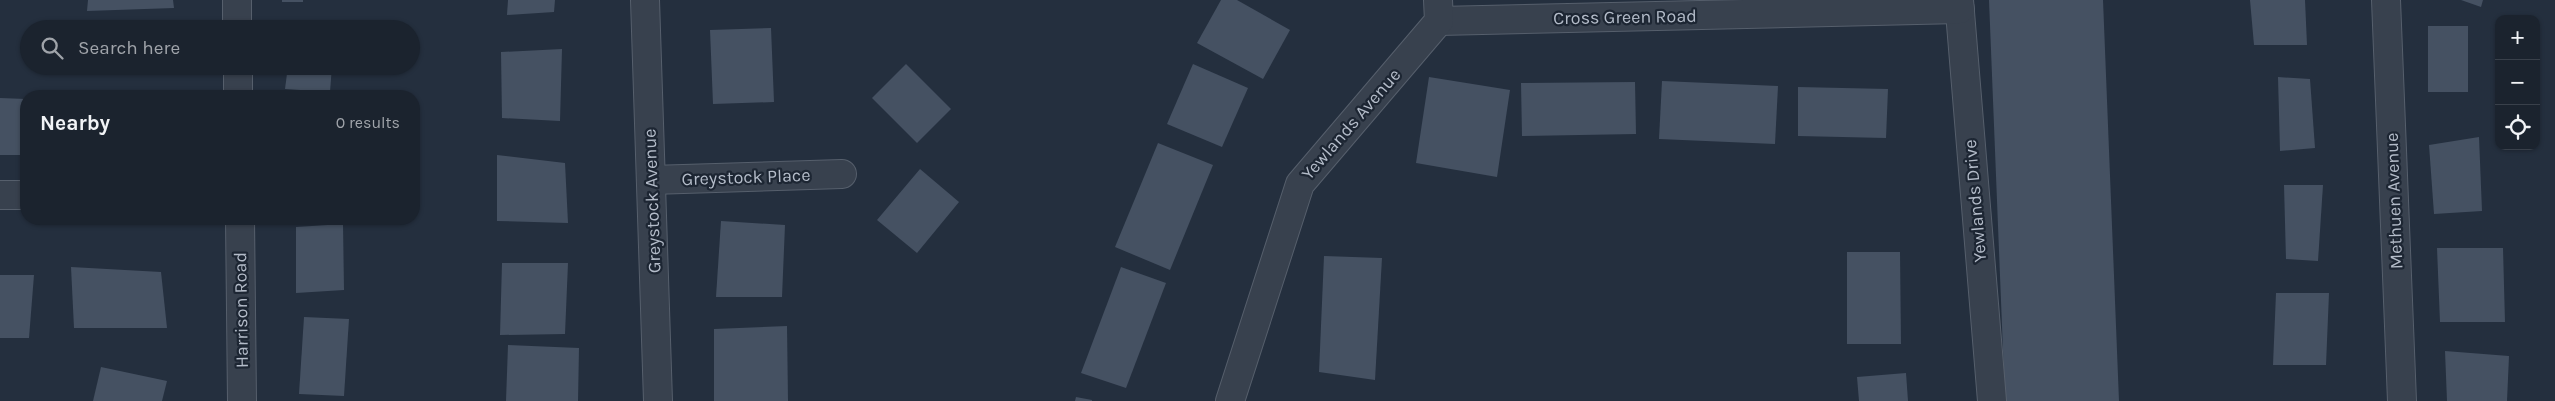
<!DOCTYPE html>
<html lang="en">
<head>
<meta charset="utf-8">
<style>
	:root { --surface:#1b232e; --page:#242b36; --text:#f1f3f6; --muted:#a0a4aa; --line:#39404a }
	body { margin:0; font-family:Karla,sans-serif; background:var(--page); color:var(--text) }
	.controls { position:absolute; right:15px; top:15px; display:grid; overflow:hidden; border-radius:10px; box-shadow:0 1px 4px #0004 }
	.controls button { width:45px; height:45px; display:grid; place-items:center; padding:0; border:0; border-bottom:1px solid var(--line); background:var(--surface); color:var(--text); font:25px sans-serif }
	.list { margin:0; padding:0; list-style:none }
	h2 { display:flex; justify-content:space-between; align-items:center; height:65px; margin:0; padding:0 20px; font-size:21px }
	h2 small { font-size:16px; font-weight:400; color:var(--muted) }
	.icon { flex:none; width:28px; height:28px; fill:none; stroke:currentColor; stroke-width:2; stroke-linecap:round; stroke-linejoin:round }
	.map { position:relative; flex:none; width:2555px; height:401px; overflow:hidden }
	.search { position:absolute; background:var(--surface); box-shadow:0 1px 4px #0004; left:20px; top:20px; width:400px; height:55px; display:flex; align-items:center; gap:12px; box-sizing:border-box; padding:0 18px; border-radius:28px; color:var(--muted); font-size:19px }
	.panel { position:absolute; background:var(--surface); box-shadow:0 1px 4px #0004; left:20px; top:90px; width:400px; height:135px; border-radius:20px }
	.map>svg:first-child { display:block }
	.building { fill:#455162 }
	.lines { fill:none; stroke-linecap:round; stroke-linejoin:round }
	.street-casing { stroke:#565f6c; stroke-width:30 }
	.street { stroke:#38414e; stroke-width:28 }
	.labels { text-anchor:middle; stroke-width:4.5; stroke-linejoin:round; paint-order:stroke }
	.street-label { font-size:18px; fill:#b4bcc9; stroke:#1d2633 }
</style>
</head>
<body>
<div class="map">
<svg width="2555" height="401" viewBox="0 0 2555 401">
	<rect width="100%" height="100%" fill="#242f3e"/>
	<g class="building">
		<polygon points="88,0 173,0 174,8 87,11"/>
		<rect x="282" y="0" width="21" height="2"/>
		<polygon points="508,0 555,0 554,12 507,15"/>
		<polygon points="1221,0 1237,0 1290,30 1263,79 1197,43"/>
		<polygon points="1989,0 2103,0 2119,401 2005,401"/>
		<polygon points="2250,0 2305,0 2307,45 2254,45"/>
		<polygon points="2461,0 2483,0 2481,7"/>
		<polygon points="293,21 330,28 330,29 292,29"/>
		<rect x="2428" y="26" width="40" height="66"/>
		<polygon points="771,28 774,102 713,104 710,30"/>
		<polygon points="562,49 560,121 502,118 501,52"/>
		<polygon points="906,64 951,109 917,143 872,98"/>
		<polygon points="1193,64 1248,88 1222,147 1167,124"/>
		<polygon points="288,66 332,66 330,92 285,89"/>
		<polygon points="1429,77 1510,90 1497,177 1416,163"/>
		<polygon points="2278,77 2310,79 2315,148 2280,151"/>
		<polygon points="1662,81 1778,86 1775,144 1659,139"/>
		<polygon points="1635,82 1636,134 1522,136 1521,83"/>
		<polygon points="1798,87 1888,89 1886,138 1798,136"/>
		<polygon points="0,98 26,99 26,155 0,155"/>
		<polygon points="2479,137 2482,211 2434,214 2429,145"/>
		<polygon points="1158,143 1213,165 1170,270 1115,247"/>
		<polygon points="497,155 565,163 568,223 497,221"/>
		<polygon points="920,169 959,202 917,253 877,220"/>
		<polygon points="2284,185 2323,185 2318,261 2286,259"/>
		<polygon points="721,221 785,225 782,297 716,297"/>
		<polygon points="343,224 344,290 296,293 296,227"/>
		<polygon points="2437,248 2503,248 2505,322 2440,322"/>
		<polygon points="1847,252 1900,252 1901,344 1847,344"/>
		<polygon points="1324,256 1382,258 1375,380 1319,372"/>
		<polygon points="502,263 568,263 565,334 500,335"/>
		<polygon points="71,267 161,272 167,328 74,328"/>
		<polygon points="1121,267 1166,283 1126,388 1081,373"/>
		<polygon points="0,275 34,275 29,338 0,338"/>
		<polygon points="2276,293 2329,293 2326,365 2273,365"/>
		<polygon points="304,317 349,319 344,396 299,394"/>
		<polygon points="787,326 788,401 714,401 714,329"/>
		<polygon points="508,345 579,348 578,401 506,401"/>
		<polygon points="2445,351 2509,356 2507,401 2447,401"/>
		<polygon points="101,367 167,381 162,401 93,401"/>
		<polygon points="1906,373 1908,401 1859,401 1857,377"/>
		<polygon points="1076,397 1092,400 1092,401 1075,401"/>
	</g>
	<g class="lines">
		<defs>
			<g id="street">
				<polyline points="237,0 237,29"/>
				<polyline points="645,0 658,401"/>
				<polyline points="1959,0 1992,401"/>
				<polyline points="2386,0 2402,401"/>
				<polyline points="1439,21 1960,9"/>
				<polyline points="238,66 238,96"/>
				<polyline points="651,180 842,174"/>
				<polyline points="0,195 26,195"/>
				<polyline points="240,219 242,401"/>
				<polyline points="1230,401 1300,184 1439,21 1438,0"/>
			</g>
		</defs>
		<use href="#street" class="street-casing"/>
		<use href="#street" class="street"/>
	</g>
	<g class="labels">
		<g class="street-label">
			<text transform="translate(1625 17) rotate(-1)" y="6">Cross Green Road</text>
			<text transform="translate(1351 124) rotate(-49)" y="6">Yewlands Avenue</text>
			<text transform="translate(746 177) rotate(-2)" y="6">Greystock Place</text>
			<text transform="translate(652 201) rotate(-92)" y="6">Greystock Avenue</text>
			<text transform="translate(1975 201) rotate(-95)" y="6">Yewlands Drive</text>
			<text transform="translate(2394 201) rotate(-92)" y="6">Methuen Avenue</text>
			<text transform="translate(241 310) rotate(-91)" y="6">Harrison Road</text>
		</g>
	</g>
</svg>
<div class="controls">
<button>+</button>
<button>−</button>
<button><svg class="icon" aria-label="locate" viewBox="0 0 24 24"><circle cx="12" cy="12" r="6"/><path d="M12 2v4M12 18v4M2 12h4M18 12h4"/></svg></button>
</div>
<div class="search"><svg class="icon" aria-label="search" viewBox="0 0 24 24"><circle cx="10" cy="10" r="6"/><path d="M15 15l6 6"/></svg>Search here</div>
<section class="panel">
<h2>Nearby<small>0 results</small></h2>
<ul class="list">
</ul>
</section>
</div>
</body>
</html>
